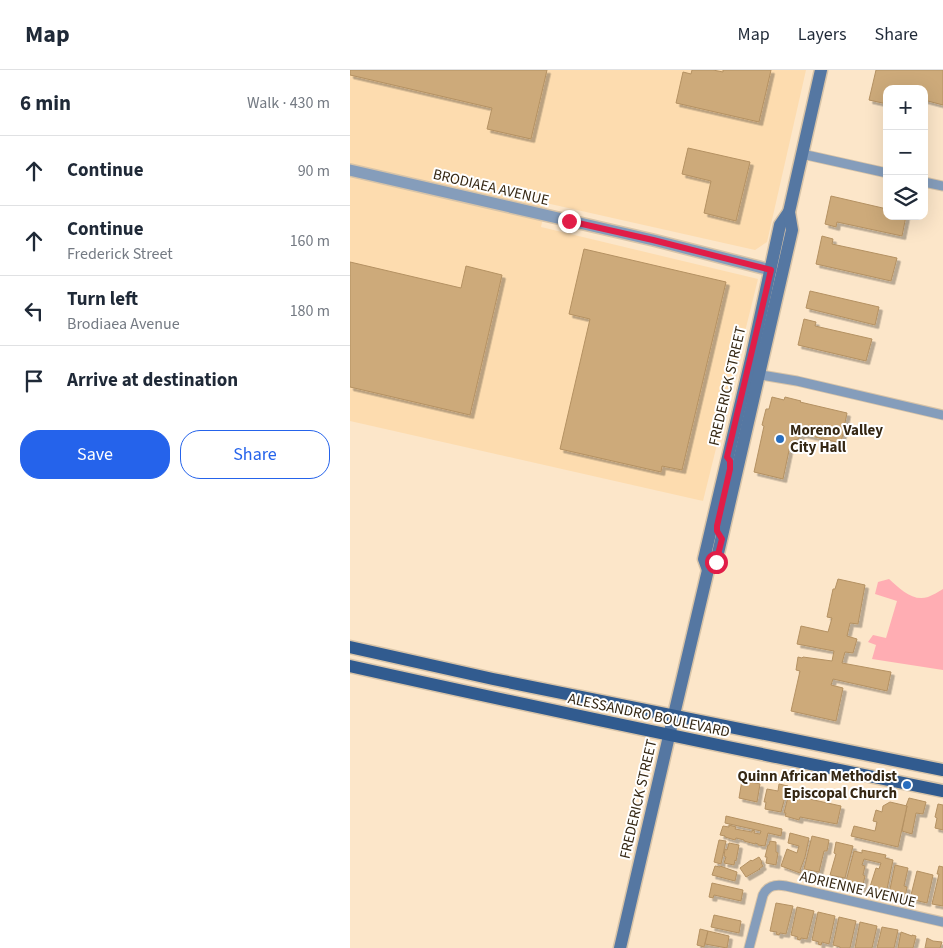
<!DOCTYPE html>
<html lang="en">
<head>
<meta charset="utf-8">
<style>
	:root { --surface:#fff; --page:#f6f6f7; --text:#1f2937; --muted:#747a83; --line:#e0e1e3; --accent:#2563eb }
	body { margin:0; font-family:"Source Sans 3",sans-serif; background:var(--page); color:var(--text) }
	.controls { position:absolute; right:15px; top:15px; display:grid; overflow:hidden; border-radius:10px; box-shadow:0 5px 20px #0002 }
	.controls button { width:45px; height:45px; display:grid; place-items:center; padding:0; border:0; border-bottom:1px solid var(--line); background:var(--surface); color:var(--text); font:25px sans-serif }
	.stop { position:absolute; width:15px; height:15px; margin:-11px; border:4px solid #e11d48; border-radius:50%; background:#fff }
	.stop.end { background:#e11d48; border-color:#fff; box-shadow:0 1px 5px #0008 }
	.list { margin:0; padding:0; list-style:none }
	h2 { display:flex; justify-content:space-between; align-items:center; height:65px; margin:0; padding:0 20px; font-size:21px }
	h2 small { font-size:16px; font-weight:400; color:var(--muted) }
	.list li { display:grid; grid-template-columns:32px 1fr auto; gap:15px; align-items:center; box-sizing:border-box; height:70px; padding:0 20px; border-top:1px solid var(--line) }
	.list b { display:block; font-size:19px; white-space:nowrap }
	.list p { margin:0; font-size:16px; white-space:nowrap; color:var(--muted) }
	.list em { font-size:16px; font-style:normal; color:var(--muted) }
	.actions { display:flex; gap:10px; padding:15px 20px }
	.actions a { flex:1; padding:11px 0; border:1px solid var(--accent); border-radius:20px; text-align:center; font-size:18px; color:var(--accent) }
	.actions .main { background:var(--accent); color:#fff }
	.icon { flex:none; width:28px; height:28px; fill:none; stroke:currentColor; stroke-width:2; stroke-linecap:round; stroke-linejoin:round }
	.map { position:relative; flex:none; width:593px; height:878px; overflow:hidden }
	header { display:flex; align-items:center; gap:30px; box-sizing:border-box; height:70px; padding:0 25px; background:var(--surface); border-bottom:1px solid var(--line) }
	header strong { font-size:24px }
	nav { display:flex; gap:28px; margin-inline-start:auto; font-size:18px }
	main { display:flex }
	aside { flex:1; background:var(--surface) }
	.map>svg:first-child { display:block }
	.built { fill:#fddcaf }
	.green { fill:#ffadb3 }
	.building { fill:#cdaa7a; stroke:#b49162; filter:url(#shadow) }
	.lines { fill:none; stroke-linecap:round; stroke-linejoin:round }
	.minor-casing { stroke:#d8c4a8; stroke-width:11 }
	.tertiary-casing { stroke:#d8c4a8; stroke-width:14 }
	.secondary-casing { stroke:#d8c4a8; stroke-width:15 }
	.primary-casing { stroke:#d8c4a8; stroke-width:15 }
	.minor { stroke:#859dbb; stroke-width:9 }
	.tertiary { stroke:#859dbb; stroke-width:11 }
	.secondary { stroke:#5577a2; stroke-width:12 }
	.primary { stroke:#315b8f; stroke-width:12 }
	.route { stroke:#e11d48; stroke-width:6 }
	.poi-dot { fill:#286ebf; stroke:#fff; stroke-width:2 }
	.labels { text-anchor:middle; stroke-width:4; stroke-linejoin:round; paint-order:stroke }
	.street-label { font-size:15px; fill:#352713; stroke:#fff }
	.poi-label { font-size:15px; font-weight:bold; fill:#352713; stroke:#fff; text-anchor:start }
</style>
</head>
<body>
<header>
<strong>Map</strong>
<nav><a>Map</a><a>Layers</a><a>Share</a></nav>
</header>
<main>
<aside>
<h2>6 min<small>Walk · 430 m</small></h2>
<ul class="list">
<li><svg class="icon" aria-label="ahead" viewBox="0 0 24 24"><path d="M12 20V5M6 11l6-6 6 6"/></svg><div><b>Continue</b></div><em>90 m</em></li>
<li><svg class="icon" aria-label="ahead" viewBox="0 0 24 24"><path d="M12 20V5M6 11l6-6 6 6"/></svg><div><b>Continue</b><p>Frederick Street</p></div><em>160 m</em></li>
<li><svg class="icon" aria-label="left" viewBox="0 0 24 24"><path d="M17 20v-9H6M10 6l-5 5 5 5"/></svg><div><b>Turn left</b><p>Brodiaea Avenue</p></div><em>180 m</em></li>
<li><svg class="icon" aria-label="arrive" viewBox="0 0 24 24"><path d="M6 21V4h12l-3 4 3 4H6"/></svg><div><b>Arrive at destination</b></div></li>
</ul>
<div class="actions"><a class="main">Save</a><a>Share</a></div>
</aside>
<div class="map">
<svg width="593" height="878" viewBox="0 0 593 878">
	<defs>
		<filter id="shadow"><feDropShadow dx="3.5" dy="3.5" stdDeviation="0" flood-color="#0004"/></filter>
	</defs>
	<rect width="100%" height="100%" fill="#fce6c9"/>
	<polygon class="built" points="0,0 456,0 417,172 405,180 196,133 191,157 408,209 353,431 0,351"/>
	<path class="green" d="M539 509C550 519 563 532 578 527 583 525 588 522 593 519V600L522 589 526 575 518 572 523 565 536 568 547 531 525 524 528 512Z"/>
	<g class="building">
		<polygon points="0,0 197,0 181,69 137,59 142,38 0,5"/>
		<polygon points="342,0 363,0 373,2 373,0 421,0 409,52 326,33 333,2 341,4"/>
		<polygon points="526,0 593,0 593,35 574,30 574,19 537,19 537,34 519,30"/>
		<polygon points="338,78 400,92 386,151 354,143 361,111 332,104"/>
		<polygon points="481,126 537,139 537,146 556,146 552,166 487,152 486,157 475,154"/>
		<polygon points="472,166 483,169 482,174 547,188 541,211 466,194"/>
		<polygon points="234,179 376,212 332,400 312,396 311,402 210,379 240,249 219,244"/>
		<polygon points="0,192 111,218 116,196 152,205 120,345 0,317"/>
		<polygon points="460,221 529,237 525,255 456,238"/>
		<polygon points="454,249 466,252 465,256 522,269 516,291 448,275"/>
		<polygon points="422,327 434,330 435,327 451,331 450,332 497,343 491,373 452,364 448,369 441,371 433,409 404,402 414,356 412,355 416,339 419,339"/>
		<polygon points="488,509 515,515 508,554 500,553 497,566 507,569 503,583 495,582 492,593 541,602 537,621 483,609 481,615 493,618 486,651 441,641 450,601 446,600 448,587 452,588 453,587 482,591 484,581 447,574 451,556 478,562 482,548 477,547 483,519 485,519"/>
		<polygon points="392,710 410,714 407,732 389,728"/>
		<polygon points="429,714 438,716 431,742 415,739 416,732 414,732 417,719 428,721"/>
		<polygon points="440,719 457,722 455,728 491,736 487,754 450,747 449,750 435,746 436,743 434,743"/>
		<polygon points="559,728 576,732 573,744 566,743 562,764 552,761 557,736 556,736"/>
		<polygon points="540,732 557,736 548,777 501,766 504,756 525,761 527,752 523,751 526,740 532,742 533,736"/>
		<polygon points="588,734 593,735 593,760 585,758 587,748 585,747"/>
		<polygon points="376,746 432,759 431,766 418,763 415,776 408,775 408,774 405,773 405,774 394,771 394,770 386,768 385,770 375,767 375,766 370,765 373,756 379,757 379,755 386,757 385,759 402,762 402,760 405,761 404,763 410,764 411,761 375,753"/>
		<polygon points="440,763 459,768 455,787 450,800 451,801 450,803 431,796 437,779 447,783 449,776 438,773"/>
		<polygon points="462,766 479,770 477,781 474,781 469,802 454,799"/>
		<polygon points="369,770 376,771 371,794 364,792"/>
		<polygon points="420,771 426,772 426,782 428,783 426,795 416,793 417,787 415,787 418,775 419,775"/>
		<polygon points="486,772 503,776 495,808 480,805 486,784 484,783"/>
		<polygon points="379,773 389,775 386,791 385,790 384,795 374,793 376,787 374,786 375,779 377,780"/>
		<polygon points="512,780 536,785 535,788 543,790 536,824 519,820 526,798 529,799 531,793 514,789 512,795 515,796 513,805 515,806 512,819 495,815 504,781 512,783"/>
		<polygon points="409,787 412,792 411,793 413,796 409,799 410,799 396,807 390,798 401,790 402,791"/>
		<polygon points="545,795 558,798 554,816 557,817 555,828 539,824"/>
		<polygon points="365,796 370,797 370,796 387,802 385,811 362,805"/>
		<polygon points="589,796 593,797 593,836 582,834 589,804 587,804"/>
		<polygon points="567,801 583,805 577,833 560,829"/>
		<polygon points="362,813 393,820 391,831 364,825 363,828 359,827"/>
		<polygon points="426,833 443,836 436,864 430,863 429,865 426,864 427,862 420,861"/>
		<polygon points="447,837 464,841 457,869 451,868 450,870 447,869 448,867 441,865"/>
		<polygon points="468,842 485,846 479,874 472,872 471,875 468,874 469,872 462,870"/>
		<polygon points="364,845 391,851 389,863 361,857"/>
		<polygon points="489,847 506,851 500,878 490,878 490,877 483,875"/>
		<polygon points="510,852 527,856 522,878 505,878"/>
		<polygon points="532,857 548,860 544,878 527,878"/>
		<polygon points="350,859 358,861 354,877 347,875"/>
		<polygon points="358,861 379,866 377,878 355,874"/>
		<polygon points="551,862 562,866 562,865 566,866 563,878 548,878"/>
		<polygon points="577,868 583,871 592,872 590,878 575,878"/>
	</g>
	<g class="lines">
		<defs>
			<g id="minor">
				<polyline points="452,84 537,103"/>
				<polyline points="574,112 593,116"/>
				<polyline points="405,304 447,311 593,345"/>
				<path d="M399 878 413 825C418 815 426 814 436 816L593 852"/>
			</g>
			<polyline id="tertiary" points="0,100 303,170 421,200"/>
			<g id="secondary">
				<polyline points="358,500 354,489 402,285 430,155 439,142"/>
				<polyline points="270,878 319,666 358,500 366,492 442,160 439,142 471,0"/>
			</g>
			<g id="primary">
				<polyline points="0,577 143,609 593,700"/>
				<path d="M0 596C197 640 395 681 593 721"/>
			</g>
		</defs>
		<use href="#minor" class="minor-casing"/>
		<use href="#tertiary" class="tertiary-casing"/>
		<use href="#secondary" class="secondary-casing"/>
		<use href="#primary" class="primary-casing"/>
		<use href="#minor" class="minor"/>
		<use href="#tertiary" class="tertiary"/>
		<use href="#secondary" class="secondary"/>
		<use href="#primary" class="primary"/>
	</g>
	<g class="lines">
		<polyline class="route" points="219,151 303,170 421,200 377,387 380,391 380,399 367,456 367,461 372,469 366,492"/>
	</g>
	<g class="poi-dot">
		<circle cx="430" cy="369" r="5"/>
		<circle cx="557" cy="715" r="5"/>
	</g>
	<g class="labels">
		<g class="street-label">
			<text transform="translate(141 117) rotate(13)" y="5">BRODIAEA AVENUE</text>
			<text transform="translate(377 316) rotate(-77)" y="5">FREDERICK STREET</text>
			<text transform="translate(299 645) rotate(12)" y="5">ALESSANDRO BOULEVARD</text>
			<text transform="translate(288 729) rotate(-77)" y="5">FREDERICK STREET</text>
			<text transform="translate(508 819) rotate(13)" y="5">ADRIENNE AVENUE</text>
		</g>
		<g class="poi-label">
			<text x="440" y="365">Moreno Valley<tspan x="440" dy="17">City Hall</tspan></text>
			<text x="547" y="711" text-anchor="end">Quinn African Methodist<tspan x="547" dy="17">Episcopal Church</tspan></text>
		</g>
	</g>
</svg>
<div class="controls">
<button>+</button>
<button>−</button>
<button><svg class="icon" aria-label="layers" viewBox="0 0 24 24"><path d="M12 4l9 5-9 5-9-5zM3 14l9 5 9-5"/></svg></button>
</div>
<div class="stop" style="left:366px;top:492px"></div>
<div class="stop end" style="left:219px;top:151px"></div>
</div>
</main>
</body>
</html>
